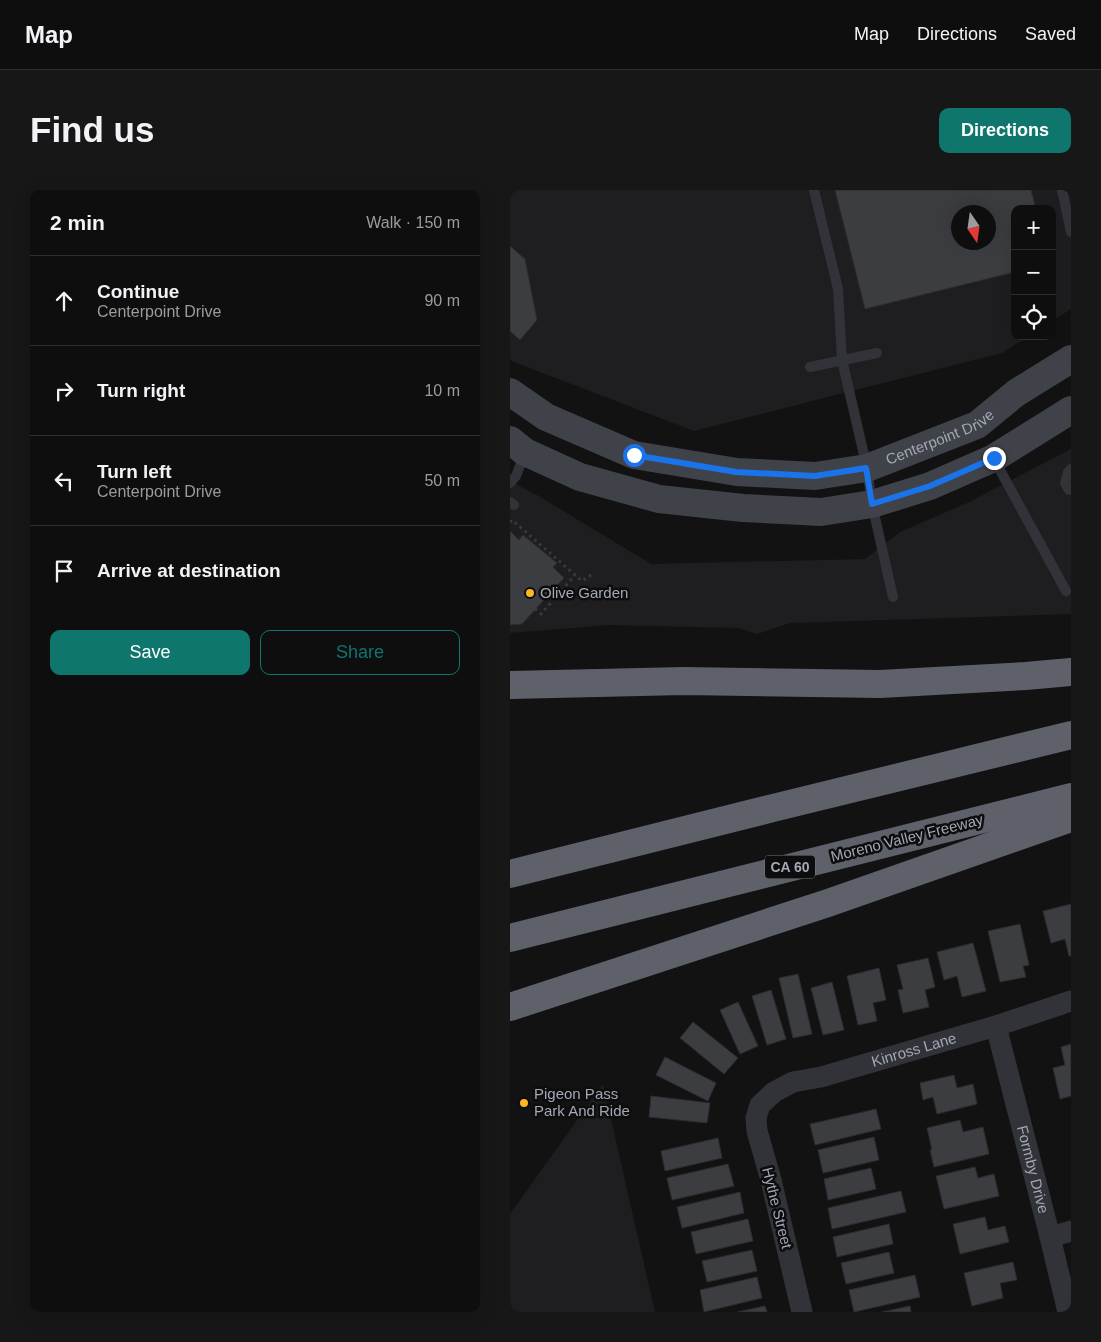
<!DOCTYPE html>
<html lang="en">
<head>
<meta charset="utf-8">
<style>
	:root { --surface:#0e0e0e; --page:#171717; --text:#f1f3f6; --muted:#9b9c9e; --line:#2e2e2e; --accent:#0f766e }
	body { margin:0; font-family:Arial,sans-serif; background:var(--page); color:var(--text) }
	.controls { position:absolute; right:15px; top:15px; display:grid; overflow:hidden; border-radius:10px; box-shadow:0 5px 20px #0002 }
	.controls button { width:45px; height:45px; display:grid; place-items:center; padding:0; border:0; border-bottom:1px solid var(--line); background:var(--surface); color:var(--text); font:25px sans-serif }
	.compass { position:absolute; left:441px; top:15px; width:45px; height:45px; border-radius:50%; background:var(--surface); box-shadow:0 5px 20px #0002; rotate:167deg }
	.stop { position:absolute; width:15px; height:15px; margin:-11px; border:4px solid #1a73e8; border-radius:50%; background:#fff }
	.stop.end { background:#1a73e8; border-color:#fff; box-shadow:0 1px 5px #0008 }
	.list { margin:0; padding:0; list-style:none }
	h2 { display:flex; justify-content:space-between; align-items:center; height:65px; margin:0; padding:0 20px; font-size:21px }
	h2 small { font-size:16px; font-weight:400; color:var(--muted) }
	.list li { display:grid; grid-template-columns:32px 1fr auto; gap:15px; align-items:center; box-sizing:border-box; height:90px; padding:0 20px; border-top:1px solid var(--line) }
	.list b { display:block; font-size:19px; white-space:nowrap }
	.list p { margin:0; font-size:16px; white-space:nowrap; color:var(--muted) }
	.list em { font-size:16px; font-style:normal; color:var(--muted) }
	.actions { display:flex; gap:10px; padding:15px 20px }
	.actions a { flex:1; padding:11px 0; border:1px solid var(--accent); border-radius:10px; text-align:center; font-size:18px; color:var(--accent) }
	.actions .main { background:var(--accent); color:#fff }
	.icon { flex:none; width:28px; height:28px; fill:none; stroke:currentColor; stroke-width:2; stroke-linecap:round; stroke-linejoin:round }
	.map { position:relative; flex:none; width:561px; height:1122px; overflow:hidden; border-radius:10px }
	header { display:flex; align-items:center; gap:30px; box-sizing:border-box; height:70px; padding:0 25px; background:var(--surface); border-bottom:1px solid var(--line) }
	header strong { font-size:24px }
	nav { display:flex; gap:28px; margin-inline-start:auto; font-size:18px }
	.intro { display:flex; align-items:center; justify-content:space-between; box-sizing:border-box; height:120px; padding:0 30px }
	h1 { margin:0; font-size:35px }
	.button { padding:12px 22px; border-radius:10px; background:var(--accent); color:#fff; font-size:18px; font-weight:700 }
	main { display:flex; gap:30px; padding:0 30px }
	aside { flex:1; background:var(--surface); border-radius:10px; box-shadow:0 5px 20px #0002 }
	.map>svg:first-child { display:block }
	.built { fill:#1e1e20; fill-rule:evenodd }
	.building { fill:#3c3d41; stroke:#2c2c30; fill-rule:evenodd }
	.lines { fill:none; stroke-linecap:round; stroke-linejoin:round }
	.path { stroke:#383a40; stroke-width:3; stroke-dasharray:2.5 4; stroke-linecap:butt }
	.lane { stroke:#323339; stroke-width:10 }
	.street { stroke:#323339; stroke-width:21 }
	.secondary { stroke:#404249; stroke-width:28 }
	.highway { stroke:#5e616a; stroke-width:28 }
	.route { stroke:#1a73e8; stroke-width:6 }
	.poi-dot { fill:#fcb621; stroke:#0d0d0e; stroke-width:2 }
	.labels { text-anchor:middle; stroke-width:5; stroke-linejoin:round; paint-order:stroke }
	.shield { fill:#0d0d0e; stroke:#757a83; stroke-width:1 }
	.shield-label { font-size:14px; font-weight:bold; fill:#a2a8b5 }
	.street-label { font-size:15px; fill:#a2a8b5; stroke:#0d0d0e }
	.poi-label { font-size:15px; fill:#a2a8b5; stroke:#0d0d0e; text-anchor:start }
</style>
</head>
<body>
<header>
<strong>Map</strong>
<nav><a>Map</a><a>Directions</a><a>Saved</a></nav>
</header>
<div class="intro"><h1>Find us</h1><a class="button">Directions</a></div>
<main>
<aside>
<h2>2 min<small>Walk · 150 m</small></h2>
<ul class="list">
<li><svg class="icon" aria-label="ahead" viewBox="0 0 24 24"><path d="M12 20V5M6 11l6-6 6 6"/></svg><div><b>Continue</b><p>Centerpoint Drive</p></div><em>90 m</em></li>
<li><svg class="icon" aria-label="right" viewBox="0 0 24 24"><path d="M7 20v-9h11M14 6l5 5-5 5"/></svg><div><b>Turn right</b></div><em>10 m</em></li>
<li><svg class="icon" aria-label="left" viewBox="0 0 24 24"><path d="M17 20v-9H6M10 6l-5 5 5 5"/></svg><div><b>Turn left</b><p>Centerpoint Drive</p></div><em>50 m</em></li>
<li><svg class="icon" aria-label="arrive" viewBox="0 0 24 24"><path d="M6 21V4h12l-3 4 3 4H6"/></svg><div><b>Arrive at destination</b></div></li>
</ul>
<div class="actions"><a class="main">Save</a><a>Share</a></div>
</aside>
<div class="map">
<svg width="561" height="1122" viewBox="0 0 561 1122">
	<rect width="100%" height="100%" fill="#121213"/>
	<g class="built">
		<path d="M0 0H561V119L542 131V19H505V146H519L492 163 184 241 4 172 0 169ZM448 22H478V52H448Z"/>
		<polygon points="561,259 561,424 280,433 247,444 228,438 98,435 0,443 0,291 27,305 141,374 355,369 390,342 459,312"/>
		<polygon points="93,894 145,1122 0,1122 0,1024"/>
	</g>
	<g class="building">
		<path d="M325 0H521L526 19H505V82L355 119ZM448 22H478V52H448Z"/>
		<polygon points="0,56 15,69 27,130 10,150 0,141"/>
		<polygon points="0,341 9,350 13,345 47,373 43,377 54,388 12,434 0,435"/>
		<polygon points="561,714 561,766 559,766 555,749 541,753 533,721"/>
		<polygon points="510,734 519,775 513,776 516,787 490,792 478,741"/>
		<polygon points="463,753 476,801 452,807 447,786 434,790 427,762"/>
		<polygon points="418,768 425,797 415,800 419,817 393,823 388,800 393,799 387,775"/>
		<polygon points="369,778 376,810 363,813 367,831 348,835 337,786"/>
		<polygon points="288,784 302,844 283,848 269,788"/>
		<polygon points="322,792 334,840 313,845 301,798"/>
		<polygon points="261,800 276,849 257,855 242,806"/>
		<polygon points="228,812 248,856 230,864 210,820"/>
		<polygon points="183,832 228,868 214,884 170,848"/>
		<polygon points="561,854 561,906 550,909 543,878 555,875 551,857"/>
		<polygon points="155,867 206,893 198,911 146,885"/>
		<polygon points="444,885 447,898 463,894 467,914 427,924 423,907 413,910 410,893"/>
		<polygon points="141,906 200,913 197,933 139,927"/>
		<polygon points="366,919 371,939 305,955 300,934"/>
		<polygon points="450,930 453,942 473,937 479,964 424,977 420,960 422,960 417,938"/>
		<polygon points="364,947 369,970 313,983 308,960"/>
		<polygon points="208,948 212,968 155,981 151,961"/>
		<polygon points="218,974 224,996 162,1010 157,988"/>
		<polygon points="465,977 468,988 484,984 489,1006 434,1019 426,986"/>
		<polygon points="361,978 366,999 318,1010 314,989"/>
		<polygon points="391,1001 396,1022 322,1039 318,1018"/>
		<polygon points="230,1002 234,1023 172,1038 167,1017"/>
		<polygon points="475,1027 478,1040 495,1036 499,1052 450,1064 443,1034"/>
		<polygon points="238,1029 243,1051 186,1064 181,1042"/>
		<polygon points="379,1034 383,1054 327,1067 323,1047"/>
		<polygon points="242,1060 247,1081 197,1092 192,1071"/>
		<polygon points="379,1062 384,1083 336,1094 331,1073"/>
		<polygon points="503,1072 507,1090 490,1093 493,1108 462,1116 454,1083"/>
		<polygon points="405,1085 410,1107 344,1122 339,1100"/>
		<polygon points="247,1087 252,1108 194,1122 190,1100"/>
		<polygon points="255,1116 257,1122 227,1122"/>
		<polygon points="400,1116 401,1122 372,1122"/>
	</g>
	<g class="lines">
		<g class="path">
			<polyline points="0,332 2,330 72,391 81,385"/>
			<polyline points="25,419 31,424 65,385"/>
		</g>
		<g class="lane">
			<polyline points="304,0 328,99 332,170 357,278 362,314 383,407"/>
			<polyline points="552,0 561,42"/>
			<polyline points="300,177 367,163"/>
			<polyline points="484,269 556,401"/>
			<polyline points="0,293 6,286 15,263"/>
			<polyline points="559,300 555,293 558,282 561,279"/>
			<polyline points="0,312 4,315"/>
		</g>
		<g class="street">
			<path id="s1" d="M486 836 540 1047 558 1122"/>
			<polyline points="540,1047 561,1041"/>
			<path id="s2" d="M292 1122 261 990 247 941 246 928 250 915 264 902 283 892 311 887 486 836 561 811"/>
		</g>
		<g class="secondary">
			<path id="s3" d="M0 202 36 227 124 265 227 282 305 286 357 278 467 235 506 203 561 169"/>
			<polyline points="0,250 15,262 70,287 149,309 233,318 311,322 362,314 420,296 484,268 561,220"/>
		</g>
		<g class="highway">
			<polyline points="0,495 174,491 370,494 516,486 561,482"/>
			<polyline points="0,684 263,618 561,545"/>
			<polyline points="0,748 561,607"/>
			<polyline points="0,817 318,713 561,628"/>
		</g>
	</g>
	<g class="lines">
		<polyline class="route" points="124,265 226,282 305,286 356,278 362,314 420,296 484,268"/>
	</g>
	<g class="poi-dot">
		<circle cx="20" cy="403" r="5"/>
		<circle cx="14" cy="913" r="5"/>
	</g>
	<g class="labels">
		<rect class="shield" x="255" y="665.5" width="50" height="23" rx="4"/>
		<g class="shield-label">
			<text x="280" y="682">CA 60</text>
		</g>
		<g class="street-label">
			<text dy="5" stroke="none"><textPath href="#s3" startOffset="454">Centerpoint Drive</textPath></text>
			<text transform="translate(397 648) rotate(-14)" y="5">Moreno Valley Freeway</text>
			<text dy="5" stroke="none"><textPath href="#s2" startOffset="379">Kinross Lane</textPath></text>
			<text dy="5" stroke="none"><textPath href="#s1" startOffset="148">Formby Drive</textPath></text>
			<text transform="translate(267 1018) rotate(76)" y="5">Hythe Street</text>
		</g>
		<g class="poi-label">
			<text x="30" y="408">Olive Garden</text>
			<text x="24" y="909">Pigeon Pass<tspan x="24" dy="17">Park And Ride</tspan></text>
		</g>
	</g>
</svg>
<div class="controls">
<button>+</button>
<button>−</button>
<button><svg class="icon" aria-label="locate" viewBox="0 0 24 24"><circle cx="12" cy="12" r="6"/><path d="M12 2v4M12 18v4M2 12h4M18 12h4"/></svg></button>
</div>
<svg class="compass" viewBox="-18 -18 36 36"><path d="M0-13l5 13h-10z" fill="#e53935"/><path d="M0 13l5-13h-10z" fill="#9b9c9e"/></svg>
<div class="stop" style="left:124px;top:265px"></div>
<div class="stop end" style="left:484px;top:268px"></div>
</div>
</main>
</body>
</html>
